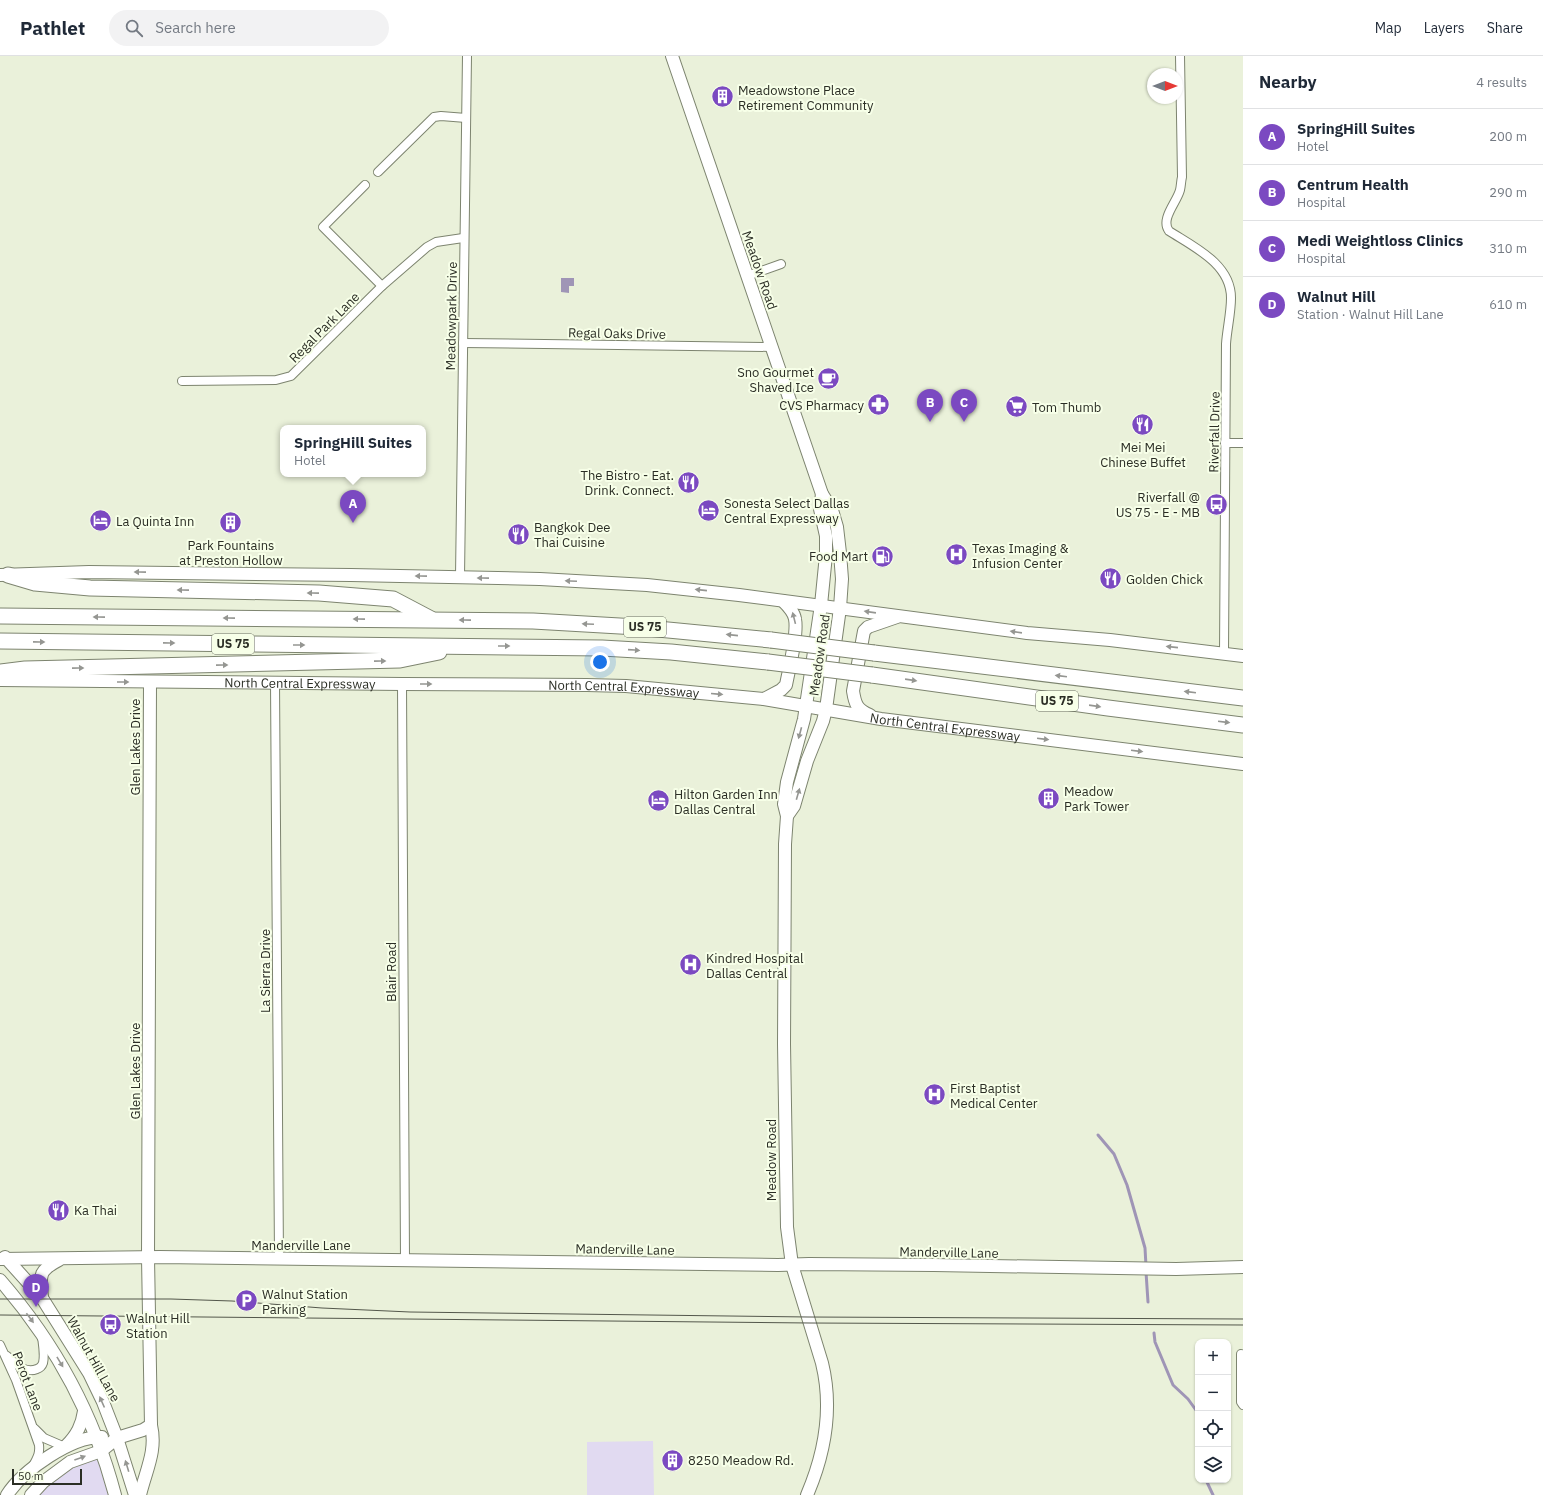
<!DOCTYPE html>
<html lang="en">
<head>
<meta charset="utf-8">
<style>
	:root { --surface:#fff; --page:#f2f2f3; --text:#1f2937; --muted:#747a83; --line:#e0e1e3; --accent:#7b49c1 }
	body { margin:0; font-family:"IBM Plex Sans",sans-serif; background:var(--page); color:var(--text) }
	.controls { position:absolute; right:12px; bottom:12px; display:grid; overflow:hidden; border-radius:8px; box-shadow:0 1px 3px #0004 }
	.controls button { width:36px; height:36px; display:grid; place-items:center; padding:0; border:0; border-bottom:1px solid var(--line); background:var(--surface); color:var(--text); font:20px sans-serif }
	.compass { position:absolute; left:1147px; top:12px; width:36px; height:36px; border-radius:50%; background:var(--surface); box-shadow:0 1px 3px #0004; rotate:90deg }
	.scale { position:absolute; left:12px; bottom:10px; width:70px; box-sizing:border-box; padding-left:4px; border:2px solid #2b2e25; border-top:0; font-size:11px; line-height:14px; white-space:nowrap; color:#2b2e25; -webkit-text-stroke:3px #f7ffe8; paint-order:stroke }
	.you { position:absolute; left:600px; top:606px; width:14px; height:14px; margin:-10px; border:3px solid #fff; border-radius:50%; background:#1a73e8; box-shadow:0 0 0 6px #1a73e833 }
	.badge { display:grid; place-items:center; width:26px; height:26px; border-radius:50%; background:var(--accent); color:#fff; font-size:13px; font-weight:700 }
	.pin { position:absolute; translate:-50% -33px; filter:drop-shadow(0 1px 2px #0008) }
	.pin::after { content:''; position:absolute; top:21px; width:14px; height:12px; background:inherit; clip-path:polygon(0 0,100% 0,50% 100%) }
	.popup { position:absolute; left:280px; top:369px; width:146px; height:52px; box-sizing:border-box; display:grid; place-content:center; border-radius:8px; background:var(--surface); filter:drop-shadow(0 1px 3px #0005); font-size:13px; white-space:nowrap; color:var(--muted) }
	.popup b { font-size:15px; color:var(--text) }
	.popup::after { content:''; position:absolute; left:50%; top:100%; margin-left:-8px; border:8px solid transparent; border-top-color:var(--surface) }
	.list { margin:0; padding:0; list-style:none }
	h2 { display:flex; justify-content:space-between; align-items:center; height:52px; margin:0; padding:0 16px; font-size:17px }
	h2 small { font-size:13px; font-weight:400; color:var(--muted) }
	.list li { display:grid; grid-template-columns:26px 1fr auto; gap:12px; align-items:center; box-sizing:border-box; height:56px; padding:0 16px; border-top:1px solid var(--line) }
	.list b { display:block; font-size:15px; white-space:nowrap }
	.list p { margin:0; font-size:13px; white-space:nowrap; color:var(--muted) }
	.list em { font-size:13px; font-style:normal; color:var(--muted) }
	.icon { flex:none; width:22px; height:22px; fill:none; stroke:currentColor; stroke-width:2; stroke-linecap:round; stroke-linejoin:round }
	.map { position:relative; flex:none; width:1243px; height:1439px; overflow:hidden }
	header { display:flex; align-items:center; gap:24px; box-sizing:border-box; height:56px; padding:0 20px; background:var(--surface); border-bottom:1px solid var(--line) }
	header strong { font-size:19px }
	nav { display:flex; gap:22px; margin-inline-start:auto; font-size:14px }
	.search { width:280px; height:36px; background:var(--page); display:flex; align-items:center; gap:10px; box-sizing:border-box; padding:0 14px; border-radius:22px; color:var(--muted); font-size:15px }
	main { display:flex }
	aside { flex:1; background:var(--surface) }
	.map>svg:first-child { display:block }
	.green { fill:#e1daf1 }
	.water { fill:#9f95b6 }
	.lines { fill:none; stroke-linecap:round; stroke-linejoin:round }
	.stream { stroke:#9f95b6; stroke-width:3 }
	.street-casing { stroke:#7d846f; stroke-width:10 }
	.secondary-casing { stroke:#7d846f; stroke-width:14 }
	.highway-casing { stroke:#7d846f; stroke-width:17 }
	.street { stroke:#fff; stroke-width:8 }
	.secondary { stroke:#fff; stroke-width:12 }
	.highway { stroke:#fff; stroke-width:15 }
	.tram { stroke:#53574b; stroke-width:1 }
	.highway-bridge-casing { stroke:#7d846f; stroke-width:17; stroke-linecap:butt }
	.highway-bridge { stroke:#fff; stroke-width:15 }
	.oneway { fill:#959692 }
	.labels { text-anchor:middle; stroke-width:4; stroke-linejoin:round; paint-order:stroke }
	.shield { fill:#f7ffe8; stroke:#686d60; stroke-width:1 }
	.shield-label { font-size:12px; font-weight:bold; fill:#2b2e25 }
	.poi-label { font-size:13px; fill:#2b2e25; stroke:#f7ffe8; text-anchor:start }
	.street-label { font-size:13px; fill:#2b2e25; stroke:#f7ffe8 }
</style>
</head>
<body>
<header>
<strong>Pathlet</strong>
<div class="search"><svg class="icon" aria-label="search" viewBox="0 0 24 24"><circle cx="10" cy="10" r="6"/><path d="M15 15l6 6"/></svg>Search here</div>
<nav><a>Map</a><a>Layers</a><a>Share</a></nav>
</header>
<main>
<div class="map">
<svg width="1243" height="1439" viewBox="0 0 1243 1439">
	<rect width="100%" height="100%" fill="#eaf1da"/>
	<g class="green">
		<polygon points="653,1385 654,1439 587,1439 587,1386"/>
		<path d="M98 1400 109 1439H38C55 1421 75 1408 98 1400Z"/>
	</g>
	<polygon class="water" points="561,222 574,222 574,230 569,230 569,237 561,236"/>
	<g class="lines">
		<g class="stream">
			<polyline points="1098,1079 1114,1098 1127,1129 1145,1192 1146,1210"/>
			<polyline points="1146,1216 1148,1246"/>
			<polyline points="1154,1277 1155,1286 1173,1329 1188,1343 1198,1357"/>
			<polyline points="1198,1379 1198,1393"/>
			<polyline points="1206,1424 1213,1439"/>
		</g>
		<defs>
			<g id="street">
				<path d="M1180 0 1182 121C1181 125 1181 130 1180 134 1177 146 1160 163 1169 175 1194 191 1231 208 1231 242 1231 257 1227 273 1226 288L1224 597"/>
				<polyline points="378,116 434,61 441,60 466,62"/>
				<polyline points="365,129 323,171 382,230"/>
				<polyline points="747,220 781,208"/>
				<polyline points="463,287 772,291"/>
				<polyline points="182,325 276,324 291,320 382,230 427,191 436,186 463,182"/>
				<polyline points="1225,387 1243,387"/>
				<polyline points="460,521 467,0"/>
				<polyline points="275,626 279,1203"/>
				<polyline points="402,628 405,1204"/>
				<path d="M0 1289 16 1324 39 1389C40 1398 37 1402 33 1410"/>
				<polyline points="1241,1298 1241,1346 1243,1349"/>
				<path d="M7 1300C15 1307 24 1318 37 1313 40 1312 42 1310 43 1307 45 1299 43 1289 42 1281"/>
				<polyline points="35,1373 44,1382 65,1391"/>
			</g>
			<g id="secondary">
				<polyline points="672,0 822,438 832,454 837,471 840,497 842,523 840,552 826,653 823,665 807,705 794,750 787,760"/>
				<polyline points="0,519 89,516 351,519 540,523 647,529 739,539 1027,577 1110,584 1243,600"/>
				<path id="s1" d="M0 624 402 628 587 629 626 630 764 643 881 663 1243 708"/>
				<path d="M764 643 781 634 786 629C789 613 798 578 795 563 794 556 788 550 783 545"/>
				<path d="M870 659C857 654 855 648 853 635L864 575 868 571 897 561"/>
				<polyline points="5,1201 42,1242 89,1317 103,1346 117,1382 135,1439"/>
				<polyline points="0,1203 160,1201 778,1209 809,1208 934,1209 1176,1213 1243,1211"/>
				<path d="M0 1224C54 1286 94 1359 115 1439"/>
				<path d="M42 1242C40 1219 38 1215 59 1204"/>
				<path d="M66 1390C77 1379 82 1369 84 1355"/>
				<path d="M7 1439C23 1414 72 1380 102 1381"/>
				<polyline points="31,1439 43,1426 70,1406 101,1395 117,1382 143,1374 151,1369"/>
				<path d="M140 1439C146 1414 157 1395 151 1369L148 1202 150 626"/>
				<path d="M807 1439C825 1397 833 1352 822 1307L792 1209 787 1171 784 988 785 788 787 760 784 748 787 726 804 663 821 549 826 499V480L820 453 822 438"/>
			</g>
			<g id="highway">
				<polyline points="8,519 35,527 90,532 319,537 393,543 431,563"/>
				<polyline points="0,560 533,565 637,571 771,584"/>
				<polyline points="0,585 602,592 671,596 768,606"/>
				<polyline points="874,597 1243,642"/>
				<polyline points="0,616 25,613 400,604 439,596"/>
				<polyline points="872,619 1108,652 1243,669"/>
			</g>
		</defs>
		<use href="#street" class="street-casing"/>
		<use href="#secondary" class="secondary-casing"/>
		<use href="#highway" class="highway-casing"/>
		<use href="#street" class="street"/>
		<use href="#secondary" class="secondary"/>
		<use href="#highway" class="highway"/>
		<g class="tram">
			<polyline points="0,1243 171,1243 232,1245 322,1252 410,1256 808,1261 1243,1263"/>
			<polyline points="0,1259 810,1267 1243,1269"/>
		</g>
		<defs>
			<g id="highway-bridge">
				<polyline points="771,584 874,597"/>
				<polyline points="768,606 872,619"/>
			</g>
		</defs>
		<use href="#highway-bridge" class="highway-bridge-casing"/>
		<use href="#highway-bridge" class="highway-bridge"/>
	</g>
	<defs><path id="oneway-solid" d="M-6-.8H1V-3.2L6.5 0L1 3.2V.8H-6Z"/></defs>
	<g class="oneway">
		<use href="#oneway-solid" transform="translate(140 516) rotate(-179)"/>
		<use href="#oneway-solid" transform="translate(421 520) rotate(-179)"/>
		<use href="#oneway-solid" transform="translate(483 522) rotate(-179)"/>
		<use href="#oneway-solid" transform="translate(571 525) rotate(-177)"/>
		<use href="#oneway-solid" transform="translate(183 534) rotate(-179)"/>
		<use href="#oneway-solid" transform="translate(701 534) rotate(-174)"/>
		<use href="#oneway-solid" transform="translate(313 537) rotate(-179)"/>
		<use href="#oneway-solid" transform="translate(870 556) rotate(-172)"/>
		<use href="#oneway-solid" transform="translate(99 561) rotate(-179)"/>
		<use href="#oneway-solid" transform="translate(229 562) rotate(-179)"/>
		<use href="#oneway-solid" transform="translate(794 562) rotate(-104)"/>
		<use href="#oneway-solid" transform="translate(359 563) rotate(-179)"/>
		<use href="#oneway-solid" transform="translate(465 564) rotate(-179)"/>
		<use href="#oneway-solid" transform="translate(588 568) rotate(-177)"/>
		<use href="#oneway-solid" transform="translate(1016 576) rotate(-172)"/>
		<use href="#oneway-solid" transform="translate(732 579) rotate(-174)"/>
		<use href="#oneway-solid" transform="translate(39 586) rotate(1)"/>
		<use href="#oneway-solid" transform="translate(169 587) rotate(1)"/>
		<use href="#oneway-solid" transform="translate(299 589)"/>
		<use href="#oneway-solid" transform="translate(504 590)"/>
		<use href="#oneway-solid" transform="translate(1172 591) rotate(-174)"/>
		<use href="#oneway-solid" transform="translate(634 594) rotate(4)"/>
		<use href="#oneway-solid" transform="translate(380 605) rotate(-1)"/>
		<use href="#oneway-solid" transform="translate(222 609) rotate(-1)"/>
		<use href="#oneway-solid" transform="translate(78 612) rotate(-1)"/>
		<use href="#oneway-solid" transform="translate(1061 620) rotate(-173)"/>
		<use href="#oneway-solid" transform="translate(911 624) rotate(8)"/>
		<use href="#oneway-solid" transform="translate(123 626)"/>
		<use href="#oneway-solid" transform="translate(426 628)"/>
		<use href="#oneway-solid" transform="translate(1190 636) rotate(-173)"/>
		<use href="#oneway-solid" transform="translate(717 638) rotate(5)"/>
		<use href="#oneway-solid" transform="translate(1095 650) rotate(8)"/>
		<use href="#oneway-solid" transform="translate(1224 666) rotate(7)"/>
		<use href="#oneway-solid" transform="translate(800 677) rotate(105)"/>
		<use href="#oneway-solid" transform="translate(1043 683) rotate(7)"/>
		<use href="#oneway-solid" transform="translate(1137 695) rotate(7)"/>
		<use href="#oneway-solid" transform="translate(798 738) rotate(-74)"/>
		<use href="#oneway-solid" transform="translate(30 1262) rotate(53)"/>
		<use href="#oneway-solid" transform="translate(60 1306) rotate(59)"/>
		<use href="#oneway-solid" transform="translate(102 1346) rotate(-114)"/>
		<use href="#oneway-solid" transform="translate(80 1402) rotate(-20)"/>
		<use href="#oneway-solid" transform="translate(127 1410) rotate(-107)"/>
	</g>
	<defs>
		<symbol id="building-disc" viewBox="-11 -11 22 22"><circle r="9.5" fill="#7b49c1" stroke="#f7ffe8"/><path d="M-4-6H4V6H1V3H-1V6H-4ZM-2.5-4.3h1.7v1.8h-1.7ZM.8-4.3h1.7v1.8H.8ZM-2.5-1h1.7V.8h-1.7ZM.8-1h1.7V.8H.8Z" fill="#fff"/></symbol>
		<symbol id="cafe-disc" viewBox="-11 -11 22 22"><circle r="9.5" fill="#7b49c1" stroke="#f7ffe8"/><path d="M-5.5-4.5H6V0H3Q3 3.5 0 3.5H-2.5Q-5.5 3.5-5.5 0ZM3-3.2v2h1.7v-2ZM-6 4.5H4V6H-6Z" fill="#fff"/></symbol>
		<symbol id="pharmacy-disc" viewBox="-11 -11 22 22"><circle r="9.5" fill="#7b49c1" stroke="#f7ffe8"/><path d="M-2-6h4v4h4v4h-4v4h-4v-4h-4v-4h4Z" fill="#fff"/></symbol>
		<symbol id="supermarket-disc" viewBox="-11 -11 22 22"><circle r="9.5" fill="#7b49c1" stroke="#f7ffe8"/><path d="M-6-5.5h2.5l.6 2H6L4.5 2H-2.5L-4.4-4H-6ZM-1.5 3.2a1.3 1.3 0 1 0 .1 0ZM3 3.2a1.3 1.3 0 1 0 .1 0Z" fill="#fff"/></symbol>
		<symbol id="restaurant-disc" viewBox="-11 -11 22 22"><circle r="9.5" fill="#7b49c1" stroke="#f7ffe8"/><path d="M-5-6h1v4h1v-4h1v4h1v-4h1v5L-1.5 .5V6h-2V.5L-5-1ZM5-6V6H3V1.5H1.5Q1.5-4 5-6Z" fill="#fff"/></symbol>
		<symbol id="bus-disc" viewBox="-11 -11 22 22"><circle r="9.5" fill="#7b49c1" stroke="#f7ffe8"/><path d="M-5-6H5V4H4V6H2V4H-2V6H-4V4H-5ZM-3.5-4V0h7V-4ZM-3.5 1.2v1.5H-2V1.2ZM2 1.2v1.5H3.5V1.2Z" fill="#fff"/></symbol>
		<symbol id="hotel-disc" viewBox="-11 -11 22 22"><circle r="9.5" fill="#7b49c1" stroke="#f7ffe8"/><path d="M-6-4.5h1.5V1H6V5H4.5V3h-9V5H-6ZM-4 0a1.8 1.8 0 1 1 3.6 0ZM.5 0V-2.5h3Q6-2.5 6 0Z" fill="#fff"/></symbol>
		<symbol id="hospital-disc" viewBox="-11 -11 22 22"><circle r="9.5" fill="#7b49c1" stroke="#f7ffe8"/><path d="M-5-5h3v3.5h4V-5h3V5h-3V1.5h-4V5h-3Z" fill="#fff"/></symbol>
		<symbol id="fuel-disc" viewBox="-11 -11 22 22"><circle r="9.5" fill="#7b49c1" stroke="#f7ffe8"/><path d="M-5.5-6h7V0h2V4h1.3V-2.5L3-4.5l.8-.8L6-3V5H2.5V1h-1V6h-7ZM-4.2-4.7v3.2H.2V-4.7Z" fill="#fff"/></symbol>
		<symbol id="parking-disc" viewBox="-11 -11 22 22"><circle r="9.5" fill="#7b49c1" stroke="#f7ffe8"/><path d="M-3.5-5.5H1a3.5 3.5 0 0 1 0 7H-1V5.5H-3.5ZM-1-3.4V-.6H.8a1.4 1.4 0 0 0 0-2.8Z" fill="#fff"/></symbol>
	</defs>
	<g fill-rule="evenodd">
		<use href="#building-disc" x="710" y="28" width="25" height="25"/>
		<use href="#cafe-disc" x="816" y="310" width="25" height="25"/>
		<use href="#pharmacy-disc" x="866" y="336" width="25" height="25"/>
		<use href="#supermarket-disc" x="1004" y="338" width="25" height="25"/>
		<use href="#restaurant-disc" x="1130" y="356" width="25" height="25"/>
		<use href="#restaurant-disc" x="676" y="414" width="25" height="25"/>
		<use href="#bus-disc" x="1204" y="436" width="25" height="25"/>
		<use href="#hotel-disc" x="696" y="442" width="25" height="25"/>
		<use href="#hotel-disc" x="88" y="452" width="25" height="25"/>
		<use href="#building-disc" x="218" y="454" width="25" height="25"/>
		<use href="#restaurant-disc" x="506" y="466" width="25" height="25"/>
		<use href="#hospital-disc" x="944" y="486" width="25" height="25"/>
		<use href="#fuel-disc" x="870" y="488" width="25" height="25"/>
		<use href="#restaurant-disc" x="1098" y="510" width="25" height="25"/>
		<use href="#building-disc" x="1036" y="730" width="25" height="25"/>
		<use href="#hotel-disc" x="646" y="732" width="25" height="25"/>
		<use href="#hospital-disc" x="678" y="896" width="25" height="25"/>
		<use href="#hospital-disc" x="922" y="1026" width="25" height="25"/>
		<use href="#restaurant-disc" x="46" y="1142" width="25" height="25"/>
		<use href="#parking-disc" x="234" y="1232" width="25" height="25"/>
		<use href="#bus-disc" x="98" y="1256" width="25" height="25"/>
		<use href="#building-disc" x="660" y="1392" width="25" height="25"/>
	</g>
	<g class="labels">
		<g class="shield">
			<rect x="624" y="561" width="42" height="20" rx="3"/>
			<rect x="212" y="578" width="42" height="20" rx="3"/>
			<rect x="1036" y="635" width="42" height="20" rx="3"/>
		</g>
		<g class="shield-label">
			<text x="645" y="575">US 75</text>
			<text x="233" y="592">US 75</text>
			<text x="1057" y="649">US 75</text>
		</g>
		<g class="poi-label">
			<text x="738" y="39">Meadowstone Place<tspan x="738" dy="15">Retirement Community</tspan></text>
			<text x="814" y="321" text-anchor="end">Sno Gourmet<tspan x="814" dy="15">Shaved Ice</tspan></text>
			<text x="864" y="354" text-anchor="end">CVS Pharmacy</text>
			<text x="1032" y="356">Tom Thumb</text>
			<text x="1143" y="396" text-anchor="middle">Mei Mei<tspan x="1143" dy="15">Chinese Buffet</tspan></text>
			<text x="674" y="424" text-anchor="end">The Bistro - Eat.<tspan x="674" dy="15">Drink. Connect.</tspan></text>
			<text x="1200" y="446" text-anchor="end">Riverfall @<tspan x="1200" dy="15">US 75 - E - MB</tspan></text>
			<text x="724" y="452">Sonesta Select Dallas<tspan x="724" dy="15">Central Expressway</tspan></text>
			<text x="116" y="470">La Quinta Inn</text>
			<text x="534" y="476">Bangkok Dee<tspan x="534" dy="15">Thai Cuisine</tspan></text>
			<text x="231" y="494" text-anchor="middle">Park Fountains<tspan x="231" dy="15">at Preston Hollow</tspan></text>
			<text x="972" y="497">Texas Imaging &amp;<tspan x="972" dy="15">Infusion Center</tspan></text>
			<text x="868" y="505" text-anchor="end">Food Mart</text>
			<text x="1126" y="528">Golden Chick</text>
			<text x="1064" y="740">Meadow<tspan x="1064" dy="15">Park Tower</tspan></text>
			<text x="674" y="743">Hilton Garden Inn<tspan x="674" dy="15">Dallas Central</tspan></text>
			<text x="706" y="907">Kindred Hospital<tspan x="706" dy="15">Dallas Central</tspan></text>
			<text x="950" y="1037">First Baptist<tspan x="950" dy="15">Medical Center</tspan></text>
			<text x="74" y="1159">Ka Thai</text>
			<text x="262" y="1243">Walnut Station<tspan x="262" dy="15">Parking</tspan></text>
			<text x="126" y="1267">Walnut Hill<tspan x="126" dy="15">Station</tspan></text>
			<text x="688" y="1409">8250 Meadow Rd.</text>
		</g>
		<g class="street-label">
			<text transform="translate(760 214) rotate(71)" y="5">Meadow Road</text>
			<text transform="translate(451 260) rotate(-89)" y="5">Meadowpark Drive</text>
			<text transform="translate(324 271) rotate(-45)" y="5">Regal Park Lane</text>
			<text transform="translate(617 277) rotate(1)" y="5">Regal Oaks Drive</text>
			<text transform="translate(1214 376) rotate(-89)" y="5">Riverfall Drive</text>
			<text transform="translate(819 599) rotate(-82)" y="5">Meadow Road</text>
			<text dy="5" stroke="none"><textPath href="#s1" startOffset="300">North Central Expressway</textPath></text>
			<text dy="5" stroke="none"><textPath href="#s1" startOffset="624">North Central Expressway</textPath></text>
			<text dy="5" stroke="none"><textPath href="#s1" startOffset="948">North Central Expressway</textPath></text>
			<text transform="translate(135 691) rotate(-90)" y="5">Glen Lakes Drive</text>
			<text transform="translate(265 915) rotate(-90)" y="5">La Sierra Drive</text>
			<text transform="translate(391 916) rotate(-90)" y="5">Blair Road</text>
			<text transform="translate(135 1015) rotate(-90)" y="5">Glen Lakes Drive</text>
			<text transform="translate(771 1104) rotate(-90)" y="5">Meadow Road</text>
			<text x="301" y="1194">Manderville Lane</text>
			<text transform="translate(625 1193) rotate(1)" y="5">Manderville Lane</text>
			<text transform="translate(949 1196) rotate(1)" y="5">Manderville Lane</text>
			<text transform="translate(94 1303) rotate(61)" y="5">Walnut Hill Lane</text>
			<text transform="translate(28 1325) rotate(69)" y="5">Perot Lane</text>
		</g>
	</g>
</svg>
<div class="controls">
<button>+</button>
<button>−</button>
<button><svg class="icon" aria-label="locate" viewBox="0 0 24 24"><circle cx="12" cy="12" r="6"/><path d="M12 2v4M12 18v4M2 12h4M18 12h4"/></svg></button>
<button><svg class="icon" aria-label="layers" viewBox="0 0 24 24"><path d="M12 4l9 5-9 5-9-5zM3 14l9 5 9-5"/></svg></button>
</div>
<svg class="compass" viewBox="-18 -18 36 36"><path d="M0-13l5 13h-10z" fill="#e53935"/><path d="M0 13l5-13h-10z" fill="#747a83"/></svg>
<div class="scale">50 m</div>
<div class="you"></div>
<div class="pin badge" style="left:353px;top:467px">A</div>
<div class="popup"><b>SpringHill Suites</b>Hotel</div>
<div class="pin badge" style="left:930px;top:366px">B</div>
<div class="pin badge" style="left:964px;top:366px">C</div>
<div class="pin badge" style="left:36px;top:1251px">D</div>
</div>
<aside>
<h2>Nearby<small>4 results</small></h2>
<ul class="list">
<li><span class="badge">A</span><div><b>SpringHill Suites</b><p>Hotel</p></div><em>200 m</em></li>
<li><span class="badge">B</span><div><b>Centrum Health</b><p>Hospital</p></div><em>290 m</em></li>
<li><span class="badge">C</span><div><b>Medi Weightloss Clinics</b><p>Hospital</p></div><em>310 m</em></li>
<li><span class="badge">D</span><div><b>Walnut Hill</b><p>Station · Walnut Hill Lane</p></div><em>610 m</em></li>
</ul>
</aside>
</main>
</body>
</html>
